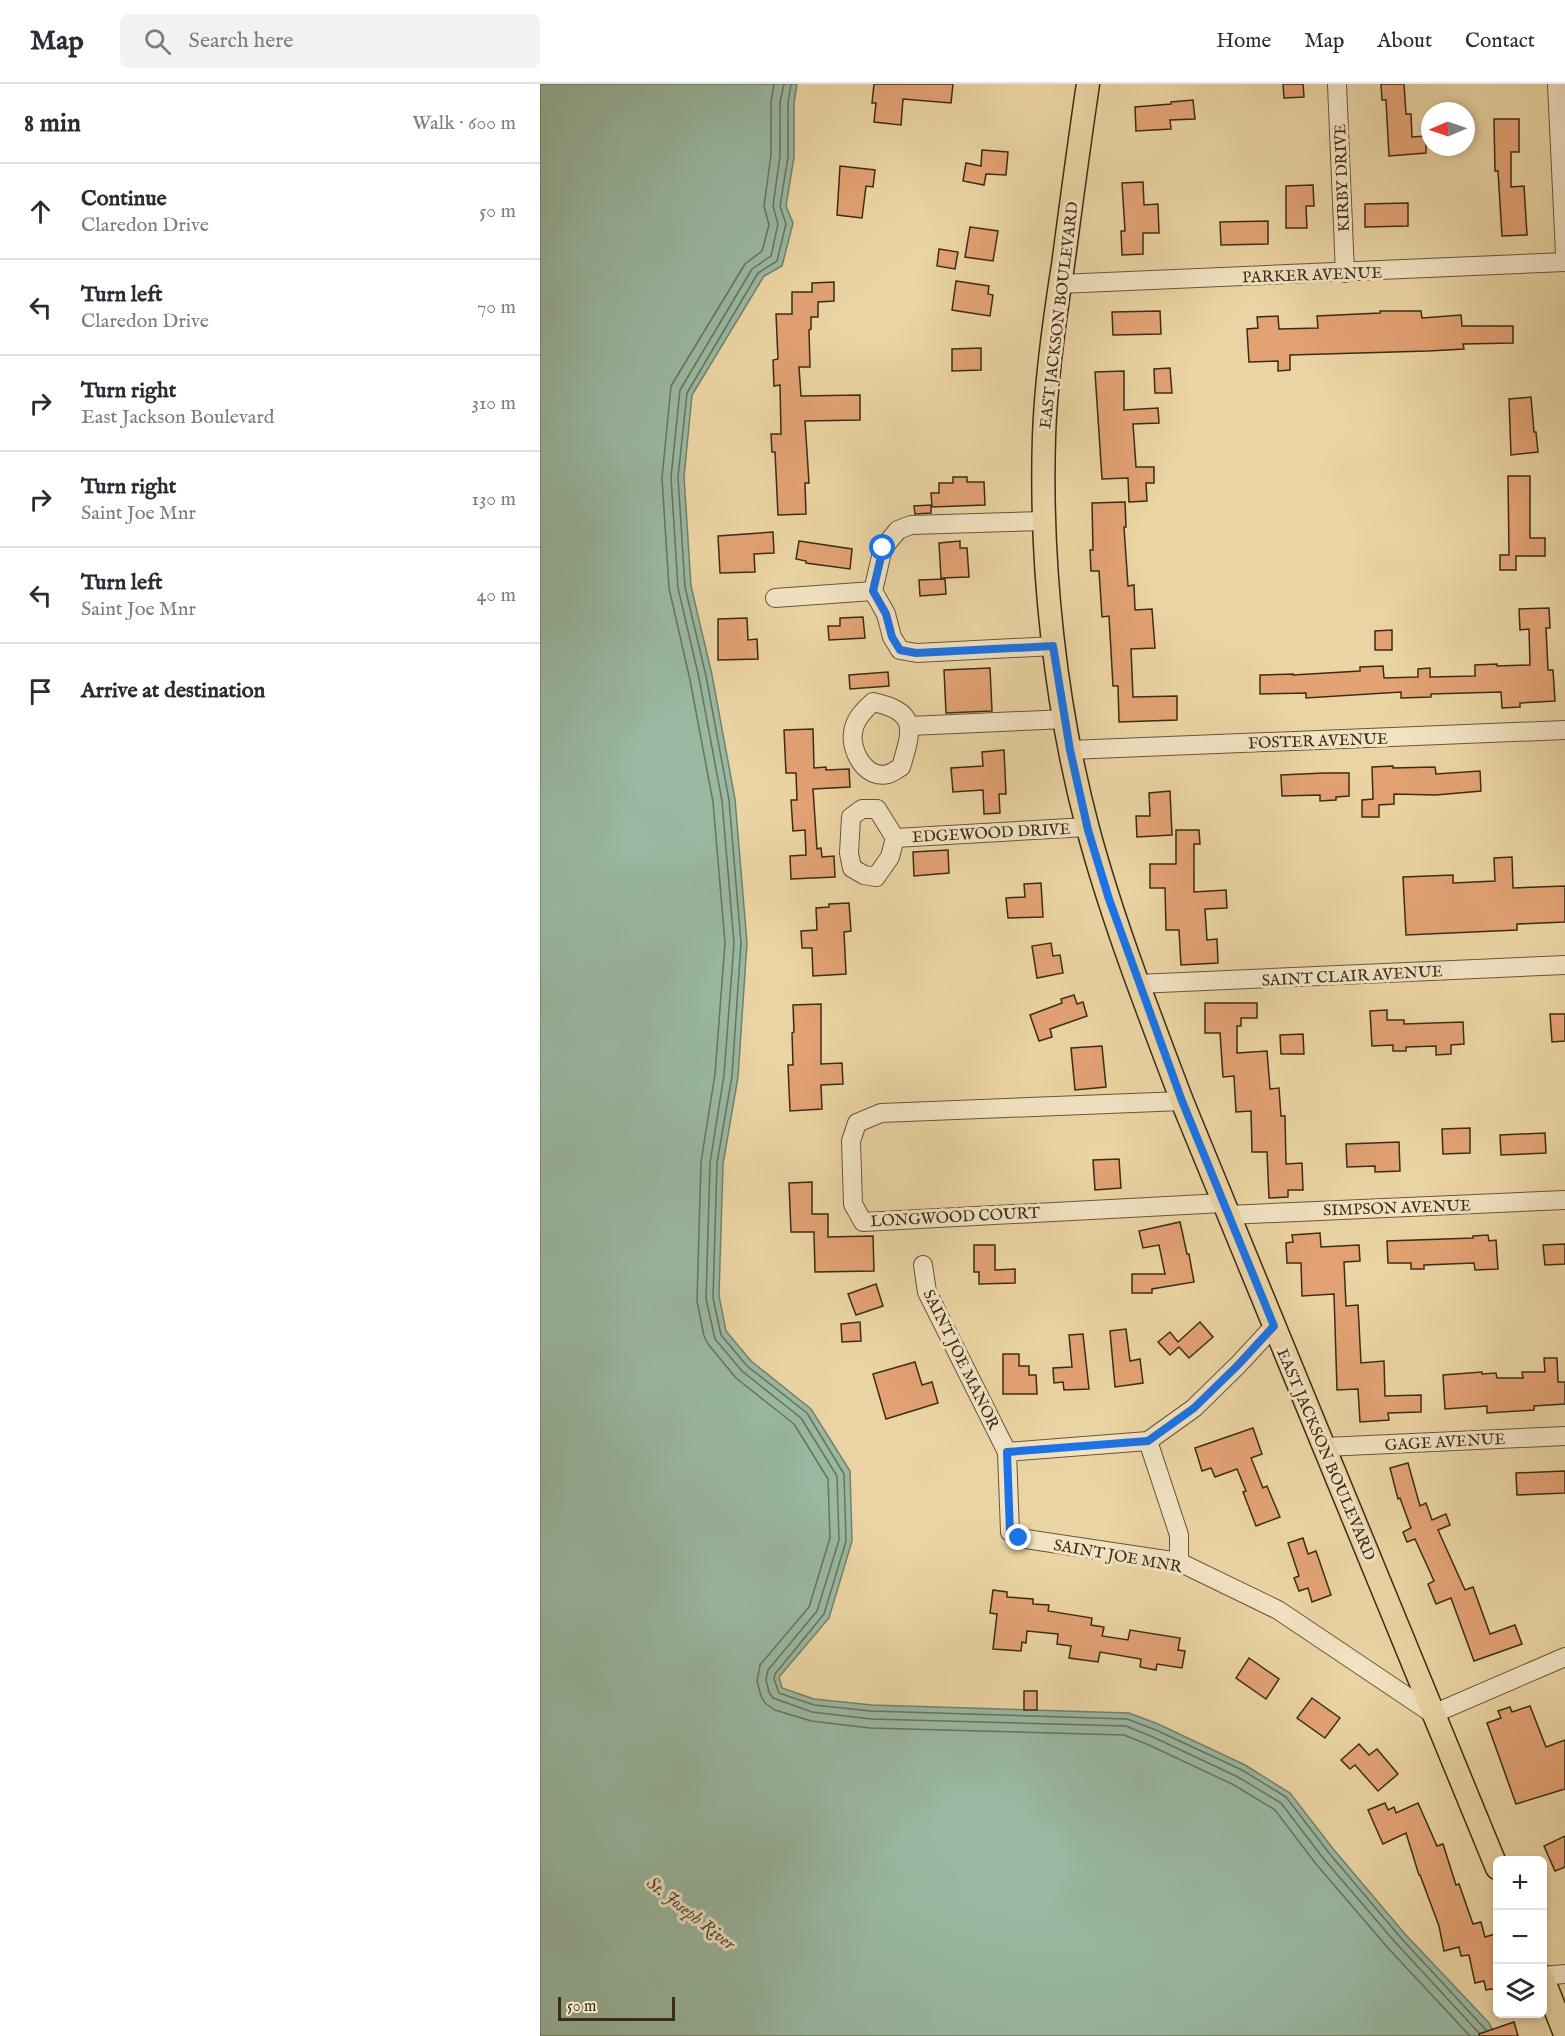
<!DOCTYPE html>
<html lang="en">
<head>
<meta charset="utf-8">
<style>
	:root { --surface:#fff; --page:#f2f2f3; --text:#2b2b33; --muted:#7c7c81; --line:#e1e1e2 }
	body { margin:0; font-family:"IM FELL English",serif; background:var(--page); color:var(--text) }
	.controls { position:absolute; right:18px; bottom:18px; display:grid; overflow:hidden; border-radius:9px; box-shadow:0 3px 9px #0003 }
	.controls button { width:54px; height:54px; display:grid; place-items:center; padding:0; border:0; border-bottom:2px solid var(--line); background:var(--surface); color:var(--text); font:30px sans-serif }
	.compass { position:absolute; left:881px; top:18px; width:54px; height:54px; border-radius:50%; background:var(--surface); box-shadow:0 3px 9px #0003; rotate:268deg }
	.scale { position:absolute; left:18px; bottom:15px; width:117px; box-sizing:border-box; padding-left:6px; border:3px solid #3c2c16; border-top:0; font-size:16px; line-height:21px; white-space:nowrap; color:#3c2c16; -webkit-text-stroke:4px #f2e3c3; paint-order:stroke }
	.stop { position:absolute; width:18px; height:18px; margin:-14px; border:4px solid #1a73e8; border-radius:50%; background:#fff }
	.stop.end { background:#1a73e8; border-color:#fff; box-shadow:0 2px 6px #0008 }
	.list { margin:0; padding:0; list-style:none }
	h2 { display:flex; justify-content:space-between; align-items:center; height:78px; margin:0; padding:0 24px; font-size:26px }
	h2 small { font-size:20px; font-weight:400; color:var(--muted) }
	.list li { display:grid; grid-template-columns:39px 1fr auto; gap:18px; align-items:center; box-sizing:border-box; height:96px; padding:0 24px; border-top:2px solid var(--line) }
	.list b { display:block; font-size:22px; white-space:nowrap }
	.list p { margin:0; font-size:20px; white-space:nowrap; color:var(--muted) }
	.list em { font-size:20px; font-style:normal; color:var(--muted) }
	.icon { flex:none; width:33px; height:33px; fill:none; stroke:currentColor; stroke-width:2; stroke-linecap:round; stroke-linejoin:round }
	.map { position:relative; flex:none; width:1025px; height:1952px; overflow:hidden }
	header { display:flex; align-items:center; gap:36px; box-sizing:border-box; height:84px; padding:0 30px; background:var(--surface); border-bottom:2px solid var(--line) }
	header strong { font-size:28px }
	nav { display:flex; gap:33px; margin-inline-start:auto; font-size:21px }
	.search { width:420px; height:54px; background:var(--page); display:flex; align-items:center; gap:15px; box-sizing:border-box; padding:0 21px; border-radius:9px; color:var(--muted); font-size:22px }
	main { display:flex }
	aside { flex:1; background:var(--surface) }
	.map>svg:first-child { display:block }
	.water { fill:#99b8a2; stroke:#74806a; stroke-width:1.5 }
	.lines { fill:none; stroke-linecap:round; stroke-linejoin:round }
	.shore { stroke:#6a725c; stroke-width:1.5 }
	.building { fill:#e3a274; stroke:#3c2c16; stroke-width:1.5 }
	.minor-casing { stroke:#685639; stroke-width:20 }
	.major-casing { stroke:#3c2c16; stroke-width:25 }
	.minor { stroke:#f2e3c3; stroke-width:18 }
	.major { stroke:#ebd4a3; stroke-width:22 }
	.route { stroke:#1a73e8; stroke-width:8 }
	.labels { text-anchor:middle; stroke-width:6; stroke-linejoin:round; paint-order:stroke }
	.street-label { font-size:16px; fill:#3c2c16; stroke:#f2e3c3 }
	.water-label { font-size:18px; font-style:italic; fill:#534f39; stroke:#f2e3c3 }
</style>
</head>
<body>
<header>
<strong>Map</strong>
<div class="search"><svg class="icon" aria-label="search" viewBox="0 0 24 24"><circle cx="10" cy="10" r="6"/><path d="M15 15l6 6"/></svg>Search here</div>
<nav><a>Home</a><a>Map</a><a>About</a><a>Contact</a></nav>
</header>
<main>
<aside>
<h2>8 min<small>Walk · 600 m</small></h2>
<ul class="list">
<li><svg class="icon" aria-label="ahead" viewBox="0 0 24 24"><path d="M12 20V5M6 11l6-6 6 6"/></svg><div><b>Continue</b><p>Claredon Drive</p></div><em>50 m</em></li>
<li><svg class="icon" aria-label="left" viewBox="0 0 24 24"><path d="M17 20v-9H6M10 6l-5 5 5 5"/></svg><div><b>Turn left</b><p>Claredon Drive</p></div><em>70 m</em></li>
<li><svg class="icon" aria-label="right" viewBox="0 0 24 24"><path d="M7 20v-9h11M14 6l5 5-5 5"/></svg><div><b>Turn right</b><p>East Jackson Boulevard</p></div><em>310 m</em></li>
<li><svg class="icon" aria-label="right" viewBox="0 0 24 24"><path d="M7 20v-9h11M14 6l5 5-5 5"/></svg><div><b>Turn right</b><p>Saint Joe Mnr</p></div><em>130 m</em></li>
<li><svg class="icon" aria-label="left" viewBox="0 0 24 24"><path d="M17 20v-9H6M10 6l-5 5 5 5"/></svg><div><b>Turn left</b><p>Saint Joe Mnr</p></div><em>40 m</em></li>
<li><svg class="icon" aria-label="arrive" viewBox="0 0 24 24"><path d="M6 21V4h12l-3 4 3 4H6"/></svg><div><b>Arrive at destination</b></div></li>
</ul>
</aside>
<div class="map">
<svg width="1025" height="1952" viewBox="0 0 1025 1952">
	<rect width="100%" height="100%" fill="#ebd4a3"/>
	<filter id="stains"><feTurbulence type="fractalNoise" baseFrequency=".00333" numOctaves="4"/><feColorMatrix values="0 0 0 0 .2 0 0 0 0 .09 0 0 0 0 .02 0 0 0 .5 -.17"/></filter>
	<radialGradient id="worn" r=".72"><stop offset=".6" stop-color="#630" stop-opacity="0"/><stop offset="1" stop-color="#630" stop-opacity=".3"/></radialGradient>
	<polygon class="water" points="0,0 257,0 254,19 254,73 246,122 253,139 242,182 224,192 152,311 144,393 151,502 172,591 195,715 207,859 198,993 183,1080 179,1212 186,1247 211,1277 271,1325 310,1387 312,1457 289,1534 239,1593 242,1604 274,1615 332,1621 589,1629 618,1640 705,1681 750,1709 794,1766 865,1850 949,1939 956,1952 0,1952"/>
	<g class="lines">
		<g class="shore">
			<polyline points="234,0 231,18 231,71 224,122 229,141 222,167 205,180 131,302 122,394 129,504 150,596 173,718 185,859 175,990 161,1078 157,1217 164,1252 168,1260 196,1294 254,1340 288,1395 290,1454 269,1523 220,1581 217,1597 221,1612 225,1619 235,1626 271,1637 330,1644 584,1651 609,1661 694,1701 735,1726 776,1780 848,1864 930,1952"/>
			<polyline points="244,0 240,18 240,72 233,122 238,140 231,172 212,185 140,306 131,393 138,504 159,594 182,717 194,859 184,991 170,1079 166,1215 175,1255 202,1287 261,1334 297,1392 299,1456 277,1527 228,1586 226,1596 229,1608 233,1614 272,1628 331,1635 586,1642 613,1653 698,1693 741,1719 783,1774 855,1858 939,1949"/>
			<polyline points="251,0 248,19 248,73 240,122 246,140 237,177 218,189 147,309 138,393 145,503 166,592 189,716 201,859 192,992 177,1079 173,1214 181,1251 207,1282 267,1329 304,1390 306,1457 284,1530 235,1590 234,1595 239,1609 274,1621 331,1627 587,1635 616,1646 702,1686 746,1713 789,1769 861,1854 946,1946"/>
		</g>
	</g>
	<g class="building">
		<polygon points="334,0 413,0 411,19 363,15 361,41 334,38 336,19 332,19"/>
		<polygon points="743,0 763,0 764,13 744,14"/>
		<polygon points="841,0 864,0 866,30 871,30 872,53 886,52 886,69 849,72 846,16 842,16"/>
		<polygon points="653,16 655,35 630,36 631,45 596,47 595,23 631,20 631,18"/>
		<polygon points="954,35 979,35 979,68 971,68 971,103 984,102 987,151 962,152 958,87 955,87"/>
		<polygon points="442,66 468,68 466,91 446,90 444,101 423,97 426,79 441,82"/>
		<polygon points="300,82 335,86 333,103 326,102 322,134 297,131"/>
		<polygon points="603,98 604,121 618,120 619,149 603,149 603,170 582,171 581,147 585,147 582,99"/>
		<polygon points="773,101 774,122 766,122 767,144 746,144 746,102"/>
		<polygon points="868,119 868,142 825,143 825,120"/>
		<polygon points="728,137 728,160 681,161 680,138"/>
		<polygon points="430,143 458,147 453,177 425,173"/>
		<polygon points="399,165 418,168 415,185 397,182"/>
		<polygon points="416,197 449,202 448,210 453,211 450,232 412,226"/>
		<polygon points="294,198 294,217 278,218 278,233 271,233 271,245 269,246 270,283 259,283 261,312 320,311 320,336 265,337 269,399 265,399 266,430 238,431 235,368 232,368 231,350 241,350 240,301 234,302 233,276 238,275 236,230 252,230 252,208 272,208 272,199"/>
		<polygon points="620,227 621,250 573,251 572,228"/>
		<polygon points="840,227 881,227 882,234 921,231 922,242 973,242 973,259 923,260 924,265 888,267 750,271 750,286 738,287 738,277 709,278 707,245 718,244 717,233 738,232 739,245 778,244 777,232 840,229"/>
		<polygon points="441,264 441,286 412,287 412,265"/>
		<polygon points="630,284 632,309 615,309 614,285"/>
		<polygon points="584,287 584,326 618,324 619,339 593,340 596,383 614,383 614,399 606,399 607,417 589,418 588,394 562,395 555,288"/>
		<polygon points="991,313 994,348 996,348 998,368 971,371 969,315"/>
		<polygon points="968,392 990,392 990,454 1005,454 1005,472 976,472 976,486 960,486 960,471 969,471"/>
		<polygon points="413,393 427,393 427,398 444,398 445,421 392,423 391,409 399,409 399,399 413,399"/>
		<polygon points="585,418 586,443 584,443 588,502 594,501 595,526 612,525 615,564 591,565 593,613 637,612 637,636 579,638 578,602 573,602 569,532 562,533 559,487 551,487 550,466 553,466 552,419"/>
		<polygon points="391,421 391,429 375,430 374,422"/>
		<polygon points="233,448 234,469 214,470 215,488 180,489 178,452"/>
		<polygon points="259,457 312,465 310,485 266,479 266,477 256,475"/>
		<polygon points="420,457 420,464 427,464 429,493 401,494 399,459"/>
		<polygon points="405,495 406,510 380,512 379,496"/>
		<polygon points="1009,524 1010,544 1006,544 1008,586 1013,586 1015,617 980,619 980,623 962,624 961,608 891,610 891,613 861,614 861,608 766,614 766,609 720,610 720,591 753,590 753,591 820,587 820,583 843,582 844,594 878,593 878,585 890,584 890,593 935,592 935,581 957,580 957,582 990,581 989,545 980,546 979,525"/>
		<polygon points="323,533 325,554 289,556 288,542 300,542 300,534"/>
		<polygon points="207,534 208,556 217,555 218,575 178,576 178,535"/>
		<polygon points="852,546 852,566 835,566 835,547"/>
		<polygon points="450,584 452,627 406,629 404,586"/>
		<polygon points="348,588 349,602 310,605 309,591"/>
		<polygon points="273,645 274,684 286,683 286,686 309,685 310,703 273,705 277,765 281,764 282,773 294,772 295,793 251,795 250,772 266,771 265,746 253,747 251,716 257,716 256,689 246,689 244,646"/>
		<polygon points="464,666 466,710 459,710 460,729 444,730 443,706 413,708 411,684 443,682 442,668"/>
		<polygon points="853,682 853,684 895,683 896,690 940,687 941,707 896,711 854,710 854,720 839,721 839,733 822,733 822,716 833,715 832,683"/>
		<polygon points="784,689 809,689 809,712 796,713 796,716 780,717 780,711 742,712 741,691"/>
		<polygon points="630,707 632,751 597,753 596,732 610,732 609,709"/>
		<polygon points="636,746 659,746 660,760 654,760 654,808 686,806 687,824 665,825 667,856 677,855 678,879 641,881 639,846 626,846 625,804 610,804 610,780 636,780"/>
		<polygon points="408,766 409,789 374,792 373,768"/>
		<polygon points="972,773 973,804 1025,802 1025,838 977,840 977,846 866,851 863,793 913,791 913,799 955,797 954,774"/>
		<polygon points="501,799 503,833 468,834 466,814 485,813 484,800"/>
		<polygon points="309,819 311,847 304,848 306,890 273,892 272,864 262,864 261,847 277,846 276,824 289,823 289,820"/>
		<polygon points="511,859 513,872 520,871 523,889 497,894 492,862"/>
		<polygon points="534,911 537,920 543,918 547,932 510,945 512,953 499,957 490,931 522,919 521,915"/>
		<polygon points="665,919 717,919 717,934 701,934 701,942 697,942 697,969 727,967 730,1005 739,1004 741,1032 745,1032 746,1080 762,1079 763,1106 748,1106 748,1113 729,1114 727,1068 712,1068 711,1027 696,1028 694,992 683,993 680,949 665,949"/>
		<polygon points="281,920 281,980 302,979 303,1000 281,1001 282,1025 250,1027 248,981 253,981 252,949 254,948 253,921"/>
		<polygon points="847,926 847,936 864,936 864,940 923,938 924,960 911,961 911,970 896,971 896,962 866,963 866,967 853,967 853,961 832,962 830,927"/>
		<polygon points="1010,930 1025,930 1025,957 1012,958"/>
		<polygon points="763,950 764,970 741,970 740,951"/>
		<polygon points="562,962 566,1003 535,1006 531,964"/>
		<polygon points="930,1044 930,1069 903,1070 902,1045"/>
		<polygon points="1005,1049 1006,1069 961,1071 960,1051"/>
		<polygon points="859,1058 860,1087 835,1088 835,1082 807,1083 806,1060"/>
		<polygon points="579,1075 581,1104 555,1106 553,1076"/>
		<polygon points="272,1098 272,1130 288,1130 288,1153 333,1152 334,1187 275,1188 274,1148 251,1148 249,1099"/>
		<polygon points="640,1138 647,1170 649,1170 654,1198 612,1205 612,1209 592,1209 592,1190 625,1190 619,1161 603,1164 599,1147"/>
		<polygon points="780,1149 781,1163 819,1161 820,1177 804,1178 806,1222 818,1221 821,1279 844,1277 845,1312 881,1311 881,1328 848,1329 849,1336 820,1338 818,1305 797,1306 794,1210 762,1212 761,1179 747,1179 746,1159 753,1158 752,1151"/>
		<polygon points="948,1151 949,1157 956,1156 958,1185 935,1186 934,1179 884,1181 884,1185 871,1185 871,1179 848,1179 847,1157 933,1154 933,1152"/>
		<polygon points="1025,1160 1025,1180 1005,1181 1003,1161"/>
		<polygon points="434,1161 455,1161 455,1186 475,1185 475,1199 439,1200 439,1188 434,1188"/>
		<polygon points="336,1200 343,1222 316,1231 308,1210"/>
		<polygon points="320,1238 321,1257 302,1258 301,1240"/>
		<polygon points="660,1238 673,1253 649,1274 639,1263 630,1271 618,1258 630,1248 638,1258"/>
		<polygon points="586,1245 590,1277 600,1275 603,1299 575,1303 570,1247"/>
		<polygon points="543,1250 549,1305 524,1306 523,1298 514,1299 513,1284 532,1283 529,1251"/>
		<polygon points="463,1270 479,1270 479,1282 489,1282 489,1291 496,1291 497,1310 463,1310"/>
		<polygon points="1004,1274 1017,1274 1018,1298 1025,1298 1025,1320 994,1322 994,1326 947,1329 947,1322 905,1325 903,1291 942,1288 942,1290 956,1289 957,1294 983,1294 982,1288 1005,1288"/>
		<polygon points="375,1278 382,1301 392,1298 398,1319 346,1335 333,1290"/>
		<polygon points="713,1344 722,1370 711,1374 723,1404 727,1402 740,1433 716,1442 703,1408 706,1407 697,1385 675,1393 671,1384 662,1387 655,1364"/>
		<polygon points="868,1379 880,1422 886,1419 892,1436 906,1430 910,1441 898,1446 925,1506 933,1503 950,1550 975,1541 982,1560 934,1577 911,1514 896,1520 888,1500 894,1497 875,1455 867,1458 863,1448 871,1444 860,1414 858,1415 850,1384"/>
		<polygon points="1025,1387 1025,1409 977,1411 976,1389"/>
		<polygon points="763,1454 768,1470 776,1467 791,1511 772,1518 768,1504 759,1507 754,1494 759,1492 748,1459"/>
		<polygon points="453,1506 467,1508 467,1513 493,1515 493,1520 509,1521 508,1527 552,1534 551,1541 564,1543 562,1552 588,1556 590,1546 640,1554 638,1566 645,1567 642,1584 617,1580 616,1586 600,1583 601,1575 560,1568 558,1578 529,1574 531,1562 517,1560 518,1550 487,1547 486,1559 482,1558 481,1567 453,1565 457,1530 450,1529"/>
		<polygon points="709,1574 739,1595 726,1615 696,1594"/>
		<rect x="484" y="1607" width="13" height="19"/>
		<polygon points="772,1614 800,1634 785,1654 757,1634"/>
		<polygon points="990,1622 1006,1663 1025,1656 1025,1705 976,1720 947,1639 961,1634 958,1627 970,1623 972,1628"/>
		<polygon points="819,1660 829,1671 837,1665 858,1690 838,1707 815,1681 810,1685 801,1676"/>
		<polygon points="845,1719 848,1726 854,1723 856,1729 878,1719 897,1762 903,1760 916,1801 919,1800 933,1840 941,1838 945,1853 955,1850 957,1861 957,1904 946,1906 944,1897 935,1899 929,1871 921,1872 919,1863 904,1867 899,1842 880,1791 879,1791 866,1749 843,1760 828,1726"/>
		<polygon points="1025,1752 1025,1783 1015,1787 1004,1762"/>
		<polygon points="974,1938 978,1952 940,1952 939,1950"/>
	</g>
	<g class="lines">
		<defs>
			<g id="minor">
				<polyline points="797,0 805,189"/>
				<polyline points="1017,0 1025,170"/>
				<polyline points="520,200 1025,178"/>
				<polyline points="504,437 371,441 358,446 343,464 333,507 346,530 352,553 360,566 377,569 514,562"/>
				<polyline points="235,514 333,507"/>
				<path d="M333 618C379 628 372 646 361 683 357 685 352 689 348 690 326 696 310 667 313 649 314 636 324 626 333 618Z"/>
				<polyline points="370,642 525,635"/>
				<polyline points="530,666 1025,646"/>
				<polygon points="322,725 337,725 355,754 350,773 336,793 324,791 312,784 309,769 311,733"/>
				<polyline points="355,754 547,743"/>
				<polyline points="598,900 1025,881"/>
				<polyline points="642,1017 341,1029 317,1039 311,1057 313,1120 323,1138 683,1119"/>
				<polyline points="688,1131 1025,1116"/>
				<polyline points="383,1181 387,1208 467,1368"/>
				<polyline points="734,1242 698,1281 654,1324 608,1357 467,1368 470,1448 479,1454 639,1478 738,1526 893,1630 1025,1573"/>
				<polyline points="608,1357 639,1451 639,1478"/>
				<polyline points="785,1363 1025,1352"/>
				<polyline points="1002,1892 1025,1890"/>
			</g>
			<g id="major">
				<path d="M548 0C539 60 531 121 523 181 514 238 506 295 504 352 500 481 515 621 548 745 573 838 608 927 642 1017L957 1784"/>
				<polyline points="1002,1892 1025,1950"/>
			</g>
		</defs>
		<use href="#minor" class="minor-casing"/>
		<use href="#major" class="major-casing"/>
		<use href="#minor" class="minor"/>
		<use href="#major" class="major"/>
	</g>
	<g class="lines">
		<polyline class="route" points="343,464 333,507 346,530 352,553 360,566 376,569 513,562 530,666 548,746 569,815 642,1017 734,1242 698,1281 654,1324 608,1357 467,1368 470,1449 479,1454"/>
	</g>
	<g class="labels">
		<g class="street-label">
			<text transform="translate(801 94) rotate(-92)" y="6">KIRBY DRIVE</text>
			<text transform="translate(772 190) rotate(-2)" y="6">PARKER AVENUE</text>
			<text transform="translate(518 231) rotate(-83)" y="6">EAST JACKSON BOULEVARD</text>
			<text transform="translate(778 656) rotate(-2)" y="6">FOSTER AVENUE</text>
			<text transform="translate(451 748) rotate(-3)" y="6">EDGEWOOD DRIVE</text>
			<text transform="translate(812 891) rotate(-3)" y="6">SAINT CLAIR AVENUE</text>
			<text transform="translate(857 1123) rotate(-2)" y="6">SIMPSON AVENUE</text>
			<text transform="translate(415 1132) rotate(-3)" y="6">LONGWOOD COURT</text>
			<text transform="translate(422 1275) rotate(64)" y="6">SAINT JOE MANOR</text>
			<text transform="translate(905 1357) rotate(-3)" y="6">GAGE AVENUE</text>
			<text transform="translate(787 1370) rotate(67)" y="6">EAST JACKSON BOULEVARD</text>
			<text transform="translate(578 1471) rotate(10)" y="6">SAINT JOE MNR</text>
		</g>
		<g class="water-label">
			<text transform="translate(151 1829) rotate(38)" y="6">St. Joseph River</text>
		</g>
	</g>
	<rect width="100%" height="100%" filter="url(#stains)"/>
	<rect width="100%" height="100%" fill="url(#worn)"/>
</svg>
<div class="controls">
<button>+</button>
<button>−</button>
<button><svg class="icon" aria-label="layers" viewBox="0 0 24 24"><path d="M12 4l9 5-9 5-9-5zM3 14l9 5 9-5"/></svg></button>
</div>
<svg class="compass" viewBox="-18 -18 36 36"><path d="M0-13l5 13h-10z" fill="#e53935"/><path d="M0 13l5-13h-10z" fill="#7c7c81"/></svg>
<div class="scale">50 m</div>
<div class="stop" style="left:343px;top:464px"></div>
<div class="stop end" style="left:479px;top:1454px"></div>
</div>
</main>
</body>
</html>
